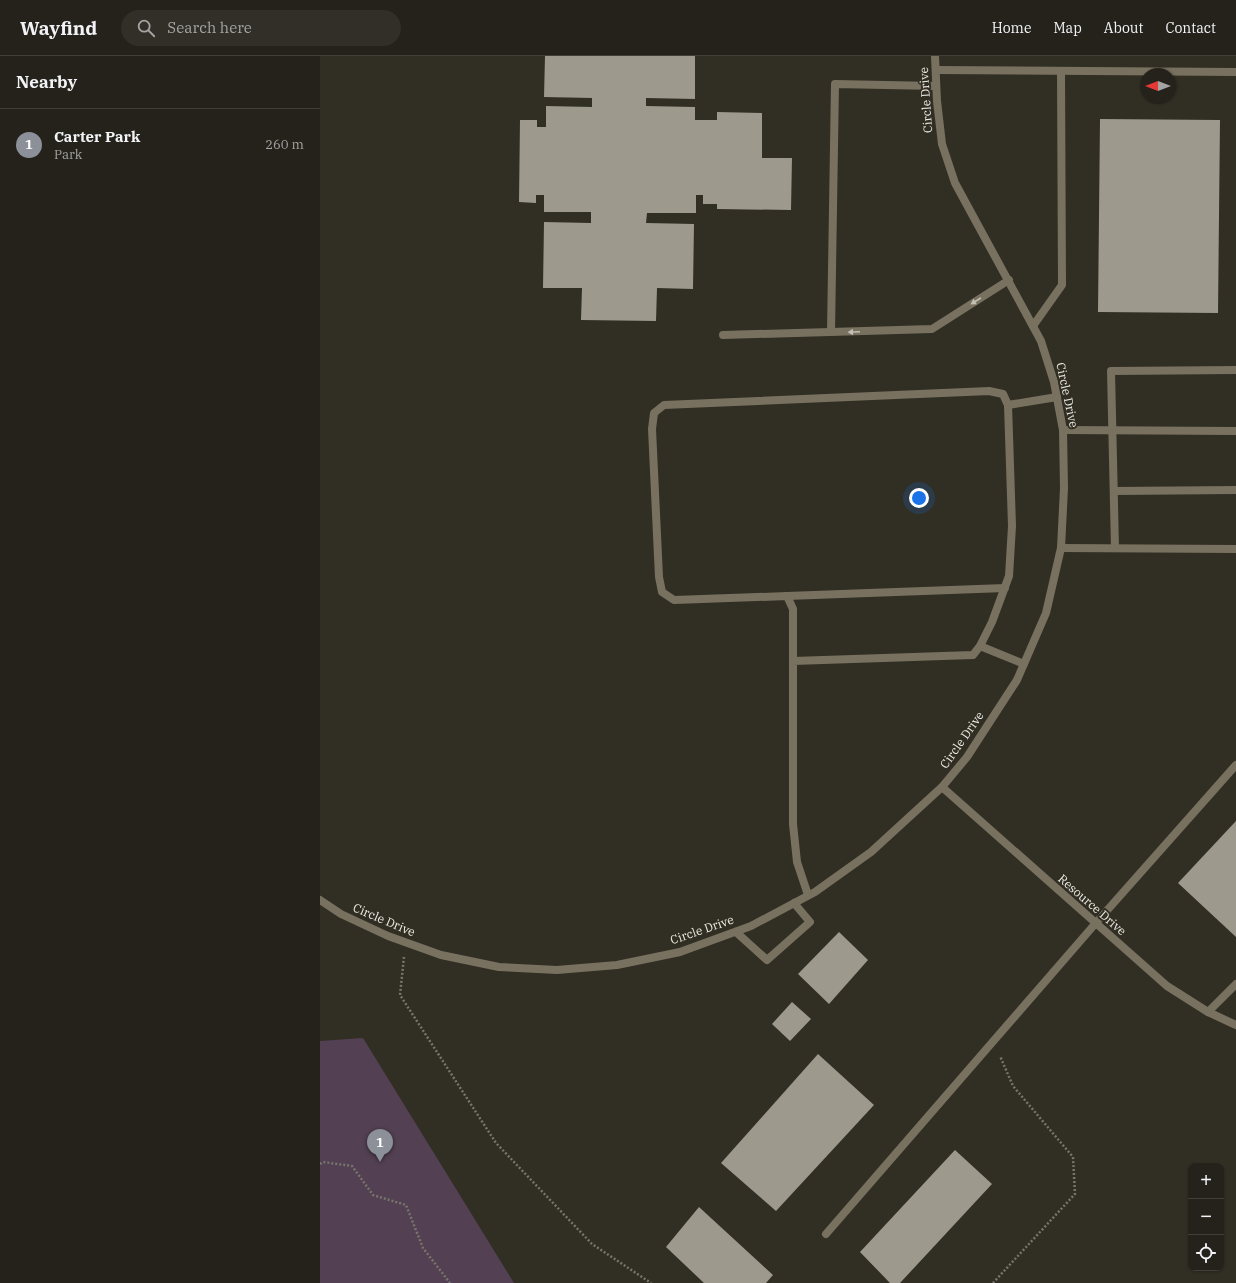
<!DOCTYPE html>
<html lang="en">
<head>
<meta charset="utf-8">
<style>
	:root { --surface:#25221b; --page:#312f28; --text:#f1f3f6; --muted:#a3a4a3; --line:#423f3a; --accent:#8c9099 }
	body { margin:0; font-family:"IBM Plex Serif",serif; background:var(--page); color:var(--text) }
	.controls { position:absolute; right:12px; bottom:12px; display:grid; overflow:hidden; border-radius:8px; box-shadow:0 1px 3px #0004 }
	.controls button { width:36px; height:36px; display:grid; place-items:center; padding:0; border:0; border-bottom:1px solid var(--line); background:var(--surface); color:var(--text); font:20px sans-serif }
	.compass { position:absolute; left:820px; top:12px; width:36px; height:36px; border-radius:50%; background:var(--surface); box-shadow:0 1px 3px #0004; rotate:270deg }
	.you { position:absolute; left:599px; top:442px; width:14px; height:14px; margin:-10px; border:3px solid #fff; border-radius:50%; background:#1a73e8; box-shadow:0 0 0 6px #1a73e833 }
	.badge { display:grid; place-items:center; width:26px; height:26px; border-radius:50%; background:var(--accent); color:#fff; font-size:13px; font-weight:700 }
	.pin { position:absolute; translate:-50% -33px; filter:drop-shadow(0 1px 2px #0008) }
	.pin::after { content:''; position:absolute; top:21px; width:14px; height:12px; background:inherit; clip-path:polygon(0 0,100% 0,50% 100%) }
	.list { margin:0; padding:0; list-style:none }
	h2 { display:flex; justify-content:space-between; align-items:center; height:52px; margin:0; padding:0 16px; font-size:17px }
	h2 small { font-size:13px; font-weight:400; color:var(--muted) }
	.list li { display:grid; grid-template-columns:26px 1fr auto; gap:12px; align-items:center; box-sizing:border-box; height:72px; padding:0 16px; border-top:1px solid var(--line) }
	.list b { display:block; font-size:15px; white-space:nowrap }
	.list p { margin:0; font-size:13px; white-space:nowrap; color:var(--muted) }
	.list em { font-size:13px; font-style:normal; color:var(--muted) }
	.icon { flex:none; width:22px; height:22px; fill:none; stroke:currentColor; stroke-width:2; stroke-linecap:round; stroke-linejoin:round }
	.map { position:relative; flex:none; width:916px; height:1227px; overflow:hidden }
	header { display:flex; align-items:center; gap:24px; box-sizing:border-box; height:56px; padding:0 20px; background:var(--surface); border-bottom:1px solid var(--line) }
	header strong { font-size:19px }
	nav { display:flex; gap:22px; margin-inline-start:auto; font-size:14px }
	.search { width:280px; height:36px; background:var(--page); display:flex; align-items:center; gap:10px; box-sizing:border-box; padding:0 14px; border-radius:22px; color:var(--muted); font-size:15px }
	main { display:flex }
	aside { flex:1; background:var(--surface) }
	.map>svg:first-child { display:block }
	.green { fill:#534052 }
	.building { fill:#9e998d }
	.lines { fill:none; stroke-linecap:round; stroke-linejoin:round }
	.path { stroke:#77756c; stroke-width:2.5; stroke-dasharray:2 2; stroke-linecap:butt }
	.service { stroke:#78715f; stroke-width:8 }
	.minor { stroke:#78715f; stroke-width:8 }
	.oneway { fill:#c3c0b5 }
	.labels { text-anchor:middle; stroke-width:4; stroke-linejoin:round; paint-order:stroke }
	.street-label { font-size:12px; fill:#eceae3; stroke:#312e24 }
</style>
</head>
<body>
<header>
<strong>Wayfind</strong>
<div class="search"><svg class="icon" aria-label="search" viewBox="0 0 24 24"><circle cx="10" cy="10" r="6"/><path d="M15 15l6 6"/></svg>Search here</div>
<nav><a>Home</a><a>Map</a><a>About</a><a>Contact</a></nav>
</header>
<main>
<aside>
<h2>Nearby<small></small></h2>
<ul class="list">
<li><span class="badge">1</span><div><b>Carter Park</b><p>Park</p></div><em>260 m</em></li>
</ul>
</aside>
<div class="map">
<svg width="916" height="1227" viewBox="0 0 916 1227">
	<rect width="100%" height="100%" fill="#312e24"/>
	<polygon class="green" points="43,982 194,1227 195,1227 0,1227 0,985"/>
	<g class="building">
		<polygon points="225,0 375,0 375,43 326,42 326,50 375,51 375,64 397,64 397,56 442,57 442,102 472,102 471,154 397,153 397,148 383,148 383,139 376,139 376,157 327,157 326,167 374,168 373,233 337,232 336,265 261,264 262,232 223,232 224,166 271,167 271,156 224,156 224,139 216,139 216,147 199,146 200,64 217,64 217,71 226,71 226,50 272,51 272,42 224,41"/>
		<polygon points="780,63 900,64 898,257 778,256"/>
		<polygon points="916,765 916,881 858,827"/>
		<polygon points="519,876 548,904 509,948 478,918"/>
		<polygon points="472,946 491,963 470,985 452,968"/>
		<polygon points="498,998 554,1049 456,1155 401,1107"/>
		<polygon points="635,1094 672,1128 580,1227 570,1227 540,1196"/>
		<polygon points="379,1151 453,1219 446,1227 384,1227 346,1191"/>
	</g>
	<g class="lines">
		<g class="path">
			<polyline points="84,901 80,939 176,1087 272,1188 331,1227"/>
			<polyline points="0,1108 3,1106 32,1110 53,1139 86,1149 103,1192 130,1227"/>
			<polyline points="673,1227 755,1138 753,1101 693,1030 680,1000"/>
		</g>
		<g class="service">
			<polyline points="616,14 916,16"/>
			<polyline points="713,270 742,229 741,15"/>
			<polyline points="511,276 515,28 616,30"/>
			<polyline points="403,279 612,273 689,224"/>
			<polyline points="688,349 737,341"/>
			<polyline points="743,374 916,375"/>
			<polyline points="794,435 916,434"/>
			<polyline points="741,492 916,493"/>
			<polyline points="795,492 791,315 916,314"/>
			<polyline points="467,540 685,532"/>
			<polyline points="660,590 704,608"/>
			<polyline points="473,605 653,599 660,590 672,566 689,520 692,470 688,349 683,338 669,335 344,349 334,357 332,373 339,521 342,536 354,544 467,540 473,553 473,768 477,806 488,839"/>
			<polyline points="416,876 447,904 490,866 474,847"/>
			<polyline points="888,956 916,928"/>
			<polyline points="506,1178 775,868 916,709"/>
		</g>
		<g class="minor">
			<polyline points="622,731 847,930 888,956 916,969"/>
			<polyline points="0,844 21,858 68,880 121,899 179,911 237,914 297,909 360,896 431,870 495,836 551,796 622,731 647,701 697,624 726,557 741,492 744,432 743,374 734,326 721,285 635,127 622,88 617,45 615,0"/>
		</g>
	</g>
	<defs><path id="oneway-solid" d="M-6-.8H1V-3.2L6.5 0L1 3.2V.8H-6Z"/></defs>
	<g class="oneway">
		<use href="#oneway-solid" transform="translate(656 245) rotate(148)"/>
		<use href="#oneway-solid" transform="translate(534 276) rotate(178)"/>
	</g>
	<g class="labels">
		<g class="street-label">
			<text transform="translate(606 44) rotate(-94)" y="4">Circle Drive</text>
			<text transform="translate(747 339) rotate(78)" y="4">Circle Drive</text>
			<text transform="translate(642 684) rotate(-55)" y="4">Circle Drive</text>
			<text transform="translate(772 849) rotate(41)" y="4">Resource Drive</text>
			<text transform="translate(64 864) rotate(23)" y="4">Circle Drive</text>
			<text transform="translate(382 874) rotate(-19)" y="4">Circle Drive</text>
		</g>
	</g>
</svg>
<div class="controls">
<button>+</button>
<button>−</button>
<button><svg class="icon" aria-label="locate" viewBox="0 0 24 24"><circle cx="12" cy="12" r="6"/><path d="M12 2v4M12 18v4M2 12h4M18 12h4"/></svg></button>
</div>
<svg class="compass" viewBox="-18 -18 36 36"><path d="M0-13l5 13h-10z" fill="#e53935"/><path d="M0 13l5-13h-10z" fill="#a3a4a3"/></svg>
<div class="you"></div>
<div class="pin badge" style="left:60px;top:1106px">1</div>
</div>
</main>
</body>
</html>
